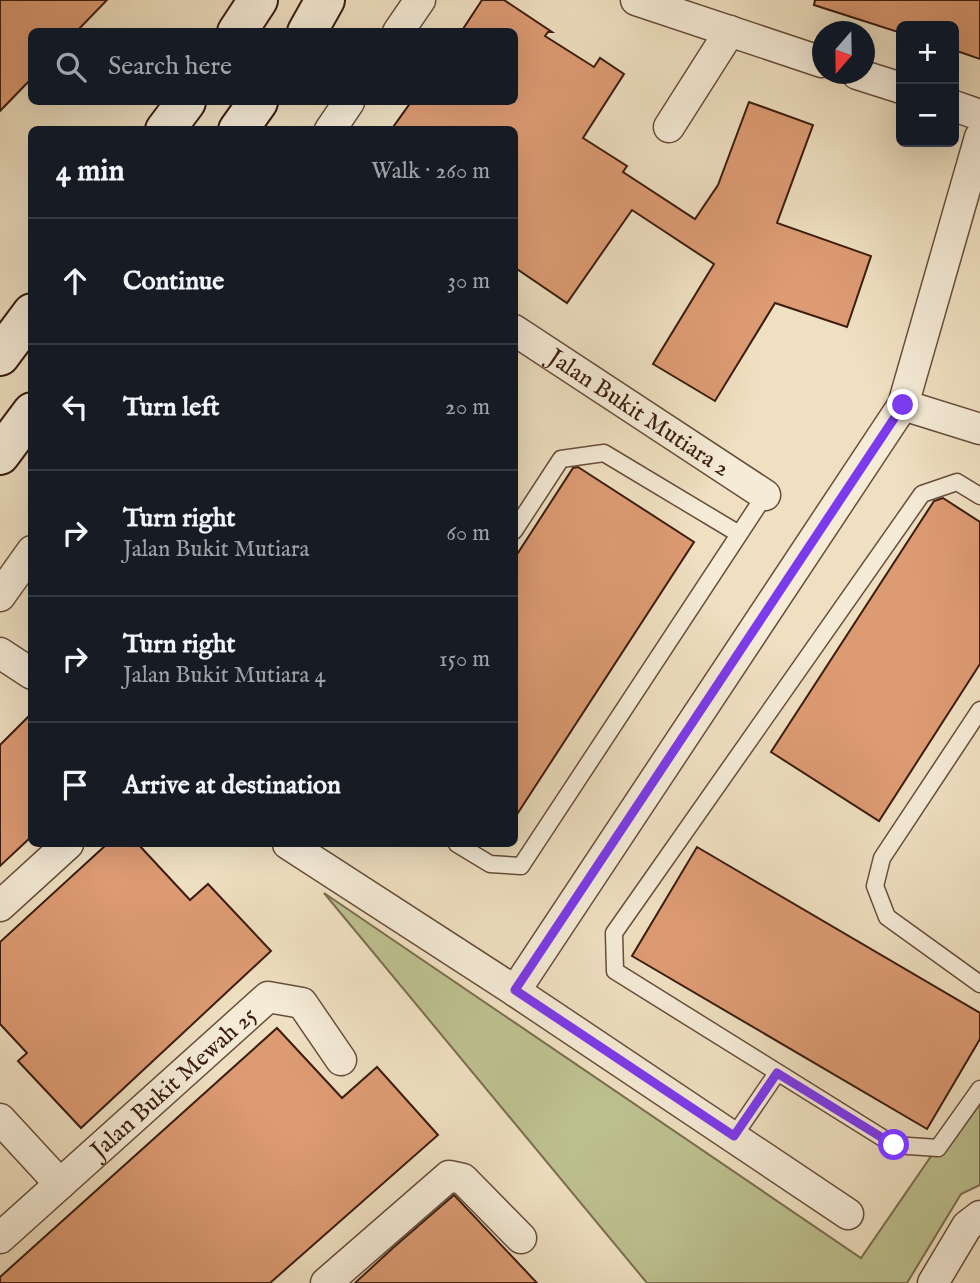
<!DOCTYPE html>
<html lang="en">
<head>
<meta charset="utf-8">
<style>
	:root { --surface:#171b24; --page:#242831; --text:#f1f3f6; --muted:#9ea1a6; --line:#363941 }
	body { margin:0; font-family:"IM FELL English",serif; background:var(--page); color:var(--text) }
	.controls { position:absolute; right:21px; top:21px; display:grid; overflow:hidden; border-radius:10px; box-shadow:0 7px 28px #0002 }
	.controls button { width:63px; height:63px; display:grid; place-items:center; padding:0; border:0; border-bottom:2px solid var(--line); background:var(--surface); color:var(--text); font:35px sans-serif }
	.compass { position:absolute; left:812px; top:21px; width:63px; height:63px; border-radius:50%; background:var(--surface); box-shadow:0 7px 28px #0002; rotate:200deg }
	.stop { position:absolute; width:21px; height:21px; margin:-16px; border:5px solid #7c3aed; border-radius:50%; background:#fff }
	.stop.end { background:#7c3aed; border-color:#fff; box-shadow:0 2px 7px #0008 }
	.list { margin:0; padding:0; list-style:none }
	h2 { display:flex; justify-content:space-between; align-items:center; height:91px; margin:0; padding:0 28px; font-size:30px }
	h2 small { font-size:23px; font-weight:400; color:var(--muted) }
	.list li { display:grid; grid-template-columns:46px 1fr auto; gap:21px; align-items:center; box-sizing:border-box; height:126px; padding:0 28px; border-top:2px solid var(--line) }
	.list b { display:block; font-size:26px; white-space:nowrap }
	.list p { margin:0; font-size:23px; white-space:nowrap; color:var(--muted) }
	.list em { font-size:23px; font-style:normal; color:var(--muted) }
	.icon { flex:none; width:38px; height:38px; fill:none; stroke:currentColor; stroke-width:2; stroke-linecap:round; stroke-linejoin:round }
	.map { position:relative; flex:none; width:980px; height:1283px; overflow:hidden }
	.search { position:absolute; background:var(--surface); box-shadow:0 7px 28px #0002; left:28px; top:28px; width:490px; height:77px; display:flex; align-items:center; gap:18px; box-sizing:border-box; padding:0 24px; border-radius:10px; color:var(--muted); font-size:26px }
	.panel { position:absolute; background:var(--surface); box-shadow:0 7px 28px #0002; left:28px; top:126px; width:490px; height:721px; border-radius:10px }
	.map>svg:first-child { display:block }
	.green { fill:#bdc190; stroke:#7c6e50; stroke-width:2 }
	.building { fill:#dd9b73; stroke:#3b1c0f; stroke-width:2 }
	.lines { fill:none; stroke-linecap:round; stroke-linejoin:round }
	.lane-casing { stroke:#684d3c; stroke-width:19 }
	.street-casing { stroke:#684d3c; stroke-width:33 }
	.secondary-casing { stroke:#3b1c0f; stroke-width:42 }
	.lane { stroke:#f5ebd7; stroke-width:16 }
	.street { stroke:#f5ebd7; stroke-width:30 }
	.secondary { stroke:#f5ebd7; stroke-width:38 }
	.route { stroke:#7c3aed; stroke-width:9 }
	.labels { text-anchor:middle; stroke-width:5; stroke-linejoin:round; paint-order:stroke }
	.street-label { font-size:24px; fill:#3b1c0f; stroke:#f5ebd7 }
</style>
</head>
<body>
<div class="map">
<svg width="980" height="1283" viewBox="0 0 980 1283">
	<rect width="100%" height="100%" fill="#efe0c1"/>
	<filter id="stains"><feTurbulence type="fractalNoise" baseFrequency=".00286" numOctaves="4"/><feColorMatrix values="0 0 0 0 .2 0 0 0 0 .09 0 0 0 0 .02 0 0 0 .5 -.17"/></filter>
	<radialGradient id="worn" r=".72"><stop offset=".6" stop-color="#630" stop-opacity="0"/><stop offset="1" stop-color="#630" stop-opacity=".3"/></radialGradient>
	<polygon class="green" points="324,893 861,1258 980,1085 980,1185 961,1194 907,1283 647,1283"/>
	<g class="building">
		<polygon points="0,0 107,0 76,32 32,32 32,78 0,111"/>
		<polygon points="482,0 504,0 552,32 548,32 545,36 594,67 600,58 624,74 583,138 627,166 623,172 695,219 718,185 749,102 813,125 777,223 871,256 847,327 775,303 715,401 653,364 714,264 632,210 567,303 514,267 514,130 391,130 411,102 514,102 514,32 461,32"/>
		<polygon points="815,0 980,0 980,59 954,50 954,26 901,26 901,33 814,5"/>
		<polygon points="578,467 694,542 514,819 514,559 573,468"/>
		<polygon points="943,498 980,522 980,664 879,821 771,752 934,501"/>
		<polygon points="32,713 32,836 0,866 0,745"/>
		<polygon points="107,844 138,844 190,900 208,884 271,951 81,1128 18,1061 27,1053 0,1024 0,942"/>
		<polygon points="697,847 980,1013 980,1039 927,1129 632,956"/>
		<polygon points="277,1028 342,1098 377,1067 438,1135 270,1283 0,1283 0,1277"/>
		<polygon points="454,1195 537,1283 355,1283 394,1247"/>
	</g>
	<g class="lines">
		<defs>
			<g id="lane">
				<polyline points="980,496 957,482 922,494 614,933 615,971 894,1145 938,1148 980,1089"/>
				<polyline points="514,531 561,459 604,453 739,534"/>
				<polyline points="980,710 882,858 875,886 887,917 980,984"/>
				<polyline points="457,844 490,864 521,866 765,495"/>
				<polyline points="734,1136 777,1073"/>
			</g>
			<g id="street">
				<polyline points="636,0 822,62"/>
				<polyline points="398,32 420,0"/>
				<polyline points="857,74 901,88"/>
				<polyline points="954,106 980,115"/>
				<polyline points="669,127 730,31"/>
				<polyline points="330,130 349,102"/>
				<path id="s1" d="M514 330 765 495"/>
				<polyline points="903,405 980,429"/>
				<polyline points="0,596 32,551"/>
				<polyline points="0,653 32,674"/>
				<polyline points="288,844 515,991 848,1214"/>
				<polyline points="0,906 68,844"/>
				<polyline points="515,991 903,405 980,137"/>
				<polyline points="0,1119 60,1184"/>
				<path id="s2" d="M0 1238 268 997 302 1003 341 1060"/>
				<polyline points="326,1283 449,1176 463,1179 521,1238"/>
				<polyline points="933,1283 967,1226 980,1216"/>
			</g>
			<g id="secondary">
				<polyline points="237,32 258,0"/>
				<polyline points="307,32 325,0"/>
				<polyline points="165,130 186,102"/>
				<polyline points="238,130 258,102"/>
				<polyline points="0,356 32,313"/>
				<polyline points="0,455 32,412"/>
			</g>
		</defs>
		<use href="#lane" class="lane-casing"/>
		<use href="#street" class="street-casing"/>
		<use href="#secondary" class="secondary-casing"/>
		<use href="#lane" class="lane"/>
		<use href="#street" class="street"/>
		<use href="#secondary" class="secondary"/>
	</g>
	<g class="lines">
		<polyline class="route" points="894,1145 777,1073 734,1136 515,990 903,405"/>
	</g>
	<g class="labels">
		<g class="street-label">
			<text dy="8" stroke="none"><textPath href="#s1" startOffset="150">Jalan Bukit Mutiara 2</textPath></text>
			<text dy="8" stroke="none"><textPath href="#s2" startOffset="233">Jalan Bukit Mewah 25</textPath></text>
		</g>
	</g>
	<rect width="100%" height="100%" filter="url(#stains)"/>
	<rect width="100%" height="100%" fill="url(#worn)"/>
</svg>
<div class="controls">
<button>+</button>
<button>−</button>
</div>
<svg class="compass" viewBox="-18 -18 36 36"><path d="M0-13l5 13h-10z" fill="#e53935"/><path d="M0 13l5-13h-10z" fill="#9ea1a6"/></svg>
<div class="stop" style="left:894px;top:1145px"></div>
<div class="stop end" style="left:903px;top:405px"></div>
<div class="search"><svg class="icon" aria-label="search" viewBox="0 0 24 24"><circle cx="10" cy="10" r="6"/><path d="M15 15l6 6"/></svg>Search here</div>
<section class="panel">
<h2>4 min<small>Walk · 260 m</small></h2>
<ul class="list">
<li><svg class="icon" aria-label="ahead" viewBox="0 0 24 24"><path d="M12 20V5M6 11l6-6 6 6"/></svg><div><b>Continue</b></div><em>30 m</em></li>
<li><svg class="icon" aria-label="left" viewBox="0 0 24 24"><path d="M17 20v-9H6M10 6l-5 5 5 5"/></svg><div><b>Turn left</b></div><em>20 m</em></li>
<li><svg class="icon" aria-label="right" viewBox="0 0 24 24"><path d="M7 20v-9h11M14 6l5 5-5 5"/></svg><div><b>Turn right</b><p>Jalan Bukit Mutiara</p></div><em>60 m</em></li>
<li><svg class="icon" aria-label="right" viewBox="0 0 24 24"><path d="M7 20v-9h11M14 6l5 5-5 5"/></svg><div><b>Turn right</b><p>Jalan Bukit Mutiara 4</p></div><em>150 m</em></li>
<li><svg class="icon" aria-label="arrive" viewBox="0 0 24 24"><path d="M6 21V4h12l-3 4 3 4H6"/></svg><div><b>Arrive at destination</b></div></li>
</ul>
</section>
</div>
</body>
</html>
